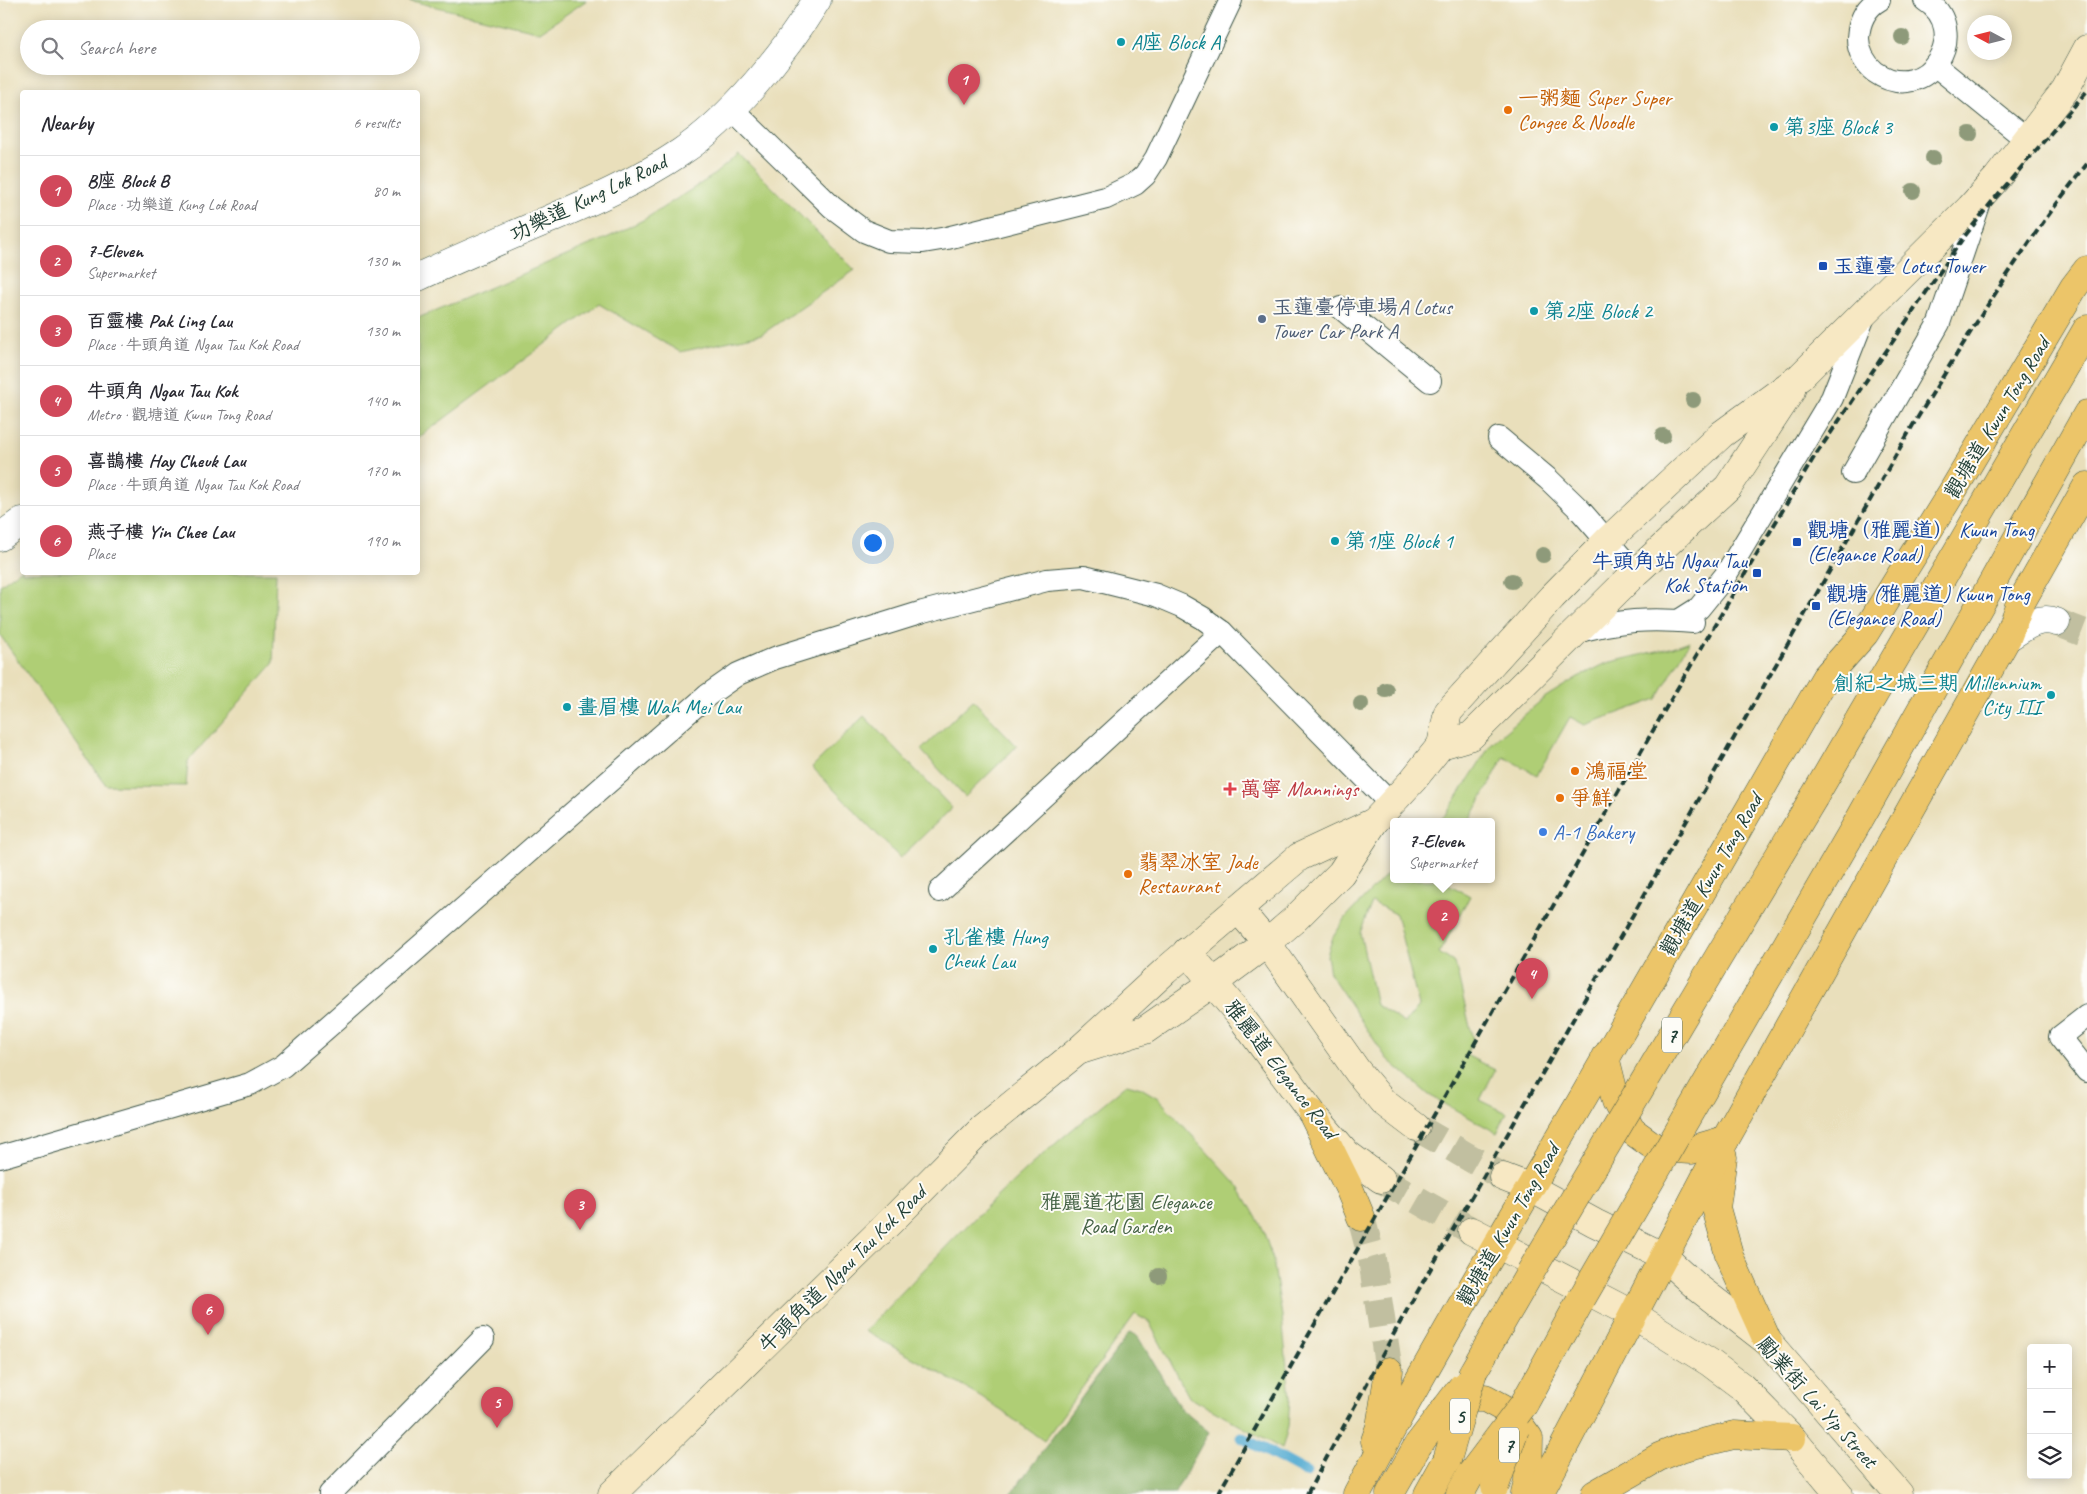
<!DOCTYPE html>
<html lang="en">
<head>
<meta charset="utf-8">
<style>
	:root { --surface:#fff; --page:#f2f2f3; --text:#2b2b33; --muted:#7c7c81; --line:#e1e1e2; --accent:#d1495b }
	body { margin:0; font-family:Caveat,"LXGW WenKai TC",sans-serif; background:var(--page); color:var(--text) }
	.controls { position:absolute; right:15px; bottom:15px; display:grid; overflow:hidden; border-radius:5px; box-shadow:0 2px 12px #0003 }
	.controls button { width:45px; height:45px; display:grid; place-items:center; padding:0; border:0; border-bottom:1px solid var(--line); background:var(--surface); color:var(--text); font:25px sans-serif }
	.compass { position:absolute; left:1967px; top:15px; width:45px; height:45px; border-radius:50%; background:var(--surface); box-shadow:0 2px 12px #0003; rotate:277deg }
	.you { position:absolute; left:872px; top:542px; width:18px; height:18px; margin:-12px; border:4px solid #fff; border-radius:50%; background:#1a73e8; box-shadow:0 0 0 8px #1a73e833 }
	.badge { display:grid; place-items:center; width:32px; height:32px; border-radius:50%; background:var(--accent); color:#fff; font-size:16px; font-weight:700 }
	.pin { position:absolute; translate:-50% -41px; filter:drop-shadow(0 1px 2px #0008) }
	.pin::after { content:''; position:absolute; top:26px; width:18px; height:15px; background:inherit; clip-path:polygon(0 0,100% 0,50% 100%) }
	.popup { position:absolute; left:1390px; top:818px; width:105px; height:65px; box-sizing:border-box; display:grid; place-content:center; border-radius:5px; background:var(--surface); filter:drop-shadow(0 1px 4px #0005); font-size:16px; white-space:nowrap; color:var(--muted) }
	.popup b { font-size:19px; color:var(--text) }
	.popup::after { content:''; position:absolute; left:50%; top:100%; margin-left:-10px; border:10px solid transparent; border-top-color:var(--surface) }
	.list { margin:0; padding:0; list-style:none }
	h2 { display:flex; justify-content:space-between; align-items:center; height:65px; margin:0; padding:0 20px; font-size:21px }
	h2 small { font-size:16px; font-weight:400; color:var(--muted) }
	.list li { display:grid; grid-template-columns:32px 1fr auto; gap:15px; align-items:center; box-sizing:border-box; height:70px; padding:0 20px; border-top:1px solid var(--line) }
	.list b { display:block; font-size:19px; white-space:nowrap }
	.list p { margin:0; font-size:16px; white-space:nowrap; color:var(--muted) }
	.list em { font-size:16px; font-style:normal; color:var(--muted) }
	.icon { flex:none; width:28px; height:28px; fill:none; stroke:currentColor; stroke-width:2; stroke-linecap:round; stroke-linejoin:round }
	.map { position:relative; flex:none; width:2087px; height:1494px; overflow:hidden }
	.search { position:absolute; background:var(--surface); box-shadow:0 2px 12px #0003; left:20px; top:20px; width:400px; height:55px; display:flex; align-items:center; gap:12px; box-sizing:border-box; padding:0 18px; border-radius:28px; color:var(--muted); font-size:19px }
	.panel { position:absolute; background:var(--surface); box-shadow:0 2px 12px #0003; left:20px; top:90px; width:400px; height:485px; border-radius:5px }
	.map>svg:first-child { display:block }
	.green { fill:#afce75; stroke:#678654; fill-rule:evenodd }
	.forest { fill:#8bb166; stroke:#55774d }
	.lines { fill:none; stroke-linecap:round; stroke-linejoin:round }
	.stream { stroke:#55acd2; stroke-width:11 }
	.minor-tunnel { stroke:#c1bfa0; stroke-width:28; stroke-dasharray:28 14; stroke-linecap:butt }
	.secondary-tunnel { stroke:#c1bfa0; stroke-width:28; stroke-dasharray:28 14; stroke-linecap:butt }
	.primary-tunnel { stroke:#c1bfa0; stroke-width:28; stroke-dasharray:28 14; stroke-linecap:butt }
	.service-casing { stroke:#3d5548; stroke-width:24 }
	.minor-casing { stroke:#3d5548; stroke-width:29 }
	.tertiary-casing { stroke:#3d5548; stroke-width:29 }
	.secondary-casing { stroke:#3d5548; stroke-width:29 }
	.primary-casing { stroke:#3d5548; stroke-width:29 }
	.trunk-casing { stroke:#3d5548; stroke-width:29 }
	.service { stroke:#fff; stroke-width:22 }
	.minor { stroke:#fff; stroke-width:28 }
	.tertiary { stroke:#fff; stroke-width:28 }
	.secondary { stroke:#f7e8c3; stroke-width:28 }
	.primary { stroke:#ecc569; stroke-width:28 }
	.trunk { stroke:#ecc569; stroke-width:28 }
	.rail { stroke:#1f3d34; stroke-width:4; stroke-dasharray:8 4; stroke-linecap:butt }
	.trunk-bridge-casing { stroke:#3d5548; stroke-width:29; stroke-linecap:butt }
	.trunk-bridge { stroke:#ecc569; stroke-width:28 }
	.tree { fill:#8e9a7a }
	.culture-dot { fill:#0f9aa8; stroke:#fdfcf7; stroke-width:2 }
	.food-dot { fill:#e8710a; stroke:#fdfcf7; stroke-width:2 }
	.transit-dot { fill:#1a4fb4; stroke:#fdfcf7; stroke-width:2 }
	.service-dot { fill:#5c6f8a; stroke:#fdfcf7; stroke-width:2 }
	.health-dot { fill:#e0444e; stroke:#fdfcf7; stroke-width:2 }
	.shop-dot { fill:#3f7fe0; stroke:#fdfcf7; stroke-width:2 }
	.labels { text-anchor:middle; stroke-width:4; stroke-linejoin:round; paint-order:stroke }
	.shield { fill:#fdfcf7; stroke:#62766e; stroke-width:1 }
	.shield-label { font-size:20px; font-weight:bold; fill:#1f3d34 }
	.culture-label { font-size:21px; fill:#0d838f; stroke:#fdfcf7; text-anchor:start }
	.food-label { font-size:21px; fill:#c56008; stroke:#fdfcf7; text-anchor:start }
	.street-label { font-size:21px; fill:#1f3d34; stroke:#fdfcf7 }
	.transit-label { font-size:21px; fill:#164399; stroke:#fdfcf7; text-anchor:start }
	.service-label { font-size:21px; fill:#4e5e75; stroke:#fdfcf7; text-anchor:start }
	.health-label { font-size:21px; fill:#be3a42; stroke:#fdfcf7; text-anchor:start }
	.shop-label { font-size:21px; fill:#366cbe; stroke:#fdfcf7; text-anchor:start }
	.park-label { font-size:21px; fill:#436144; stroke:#fdfcf7 }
</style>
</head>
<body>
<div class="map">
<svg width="2087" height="1494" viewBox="0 0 2087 1494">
	<rect width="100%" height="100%" fill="#fdfcf7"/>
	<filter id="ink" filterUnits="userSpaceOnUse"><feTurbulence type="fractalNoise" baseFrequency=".02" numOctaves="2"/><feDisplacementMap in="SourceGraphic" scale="10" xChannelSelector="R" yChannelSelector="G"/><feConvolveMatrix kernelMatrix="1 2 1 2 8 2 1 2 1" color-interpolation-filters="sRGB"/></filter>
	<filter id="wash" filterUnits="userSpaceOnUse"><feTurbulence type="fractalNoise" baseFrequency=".0096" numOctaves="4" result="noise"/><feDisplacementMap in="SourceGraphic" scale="20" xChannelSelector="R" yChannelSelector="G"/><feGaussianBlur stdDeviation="1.12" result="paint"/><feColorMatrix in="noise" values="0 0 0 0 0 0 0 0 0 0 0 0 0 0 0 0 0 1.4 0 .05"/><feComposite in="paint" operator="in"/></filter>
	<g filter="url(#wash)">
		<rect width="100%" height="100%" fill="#e9dfbb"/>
		<g class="green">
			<polygon points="408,0 587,0 540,32"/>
			<polygon points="739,154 855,270 762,334 680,352 599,304 418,438 418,318 611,236 645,219 711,177"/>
			<polygon points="22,569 22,572 276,573 273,664 188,761 186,786 106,785 0,635 0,585"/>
			<polygon points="1690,641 1657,699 1585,725 1570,717 1537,775 1504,757 1469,822 1438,822 1447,813 1492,743 1544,698 1578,677 1607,663 1670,648"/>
			<polygon points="973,700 1017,746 965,797 921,750"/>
			<polygon points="864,716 952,808 900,858 812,767"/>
			<path d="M1394 867V880H1441L1470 896 1439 953 1455 963 1473 1040 1466 1055 1495 1070 1480 1100 1507 1113 1497 1133 1429 1095 1387 1059 1330 974 1327 955 1333 937 1347 916ZM1372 902 1396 914 1419 1006 1405 1023 1376 1005 1360 933Z"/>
			<path d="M1127 1084 1141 1088 1158 1098 1239 1187 1262 1227 1273 1260 1282 1316 1290 1398 1288 1427 1282 1449 1189 1397 1149 1322 1135 1314 1044 1441 982 1397 865 1331C911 1283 957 1234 1006 1188 1044 1152 1086 1118 1127 1084Z"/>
		</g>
		<polygon class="forest" points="1129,1333 1138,1337 1181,1409 1209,1432 1174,1494 1011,1494"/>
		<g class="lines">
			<polyline class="stream" points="1241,1437 1306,1472"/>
		</g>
	</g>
	<g filter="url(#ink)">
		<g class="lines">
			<polyline class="minor-tunnel" points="2056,622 2087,634"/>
			<g class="secondary-tunnel">
				<polyline points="1416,1127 1503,1177"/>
				<polyline points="1381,1179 1472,1231"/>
			</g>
			<polyline class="primary-tunnel" points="1361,1217 1372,1259 1389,1371"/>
			<defs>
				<g id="service">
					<path d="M1879 0C1865 8 1859 22 1858 38 1858 51 1865 64 1875 72 1927 108 1974 30 1925 0"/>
					<polyline points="1936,66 2027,140"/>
					<polyline points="732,109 832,207 864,231 889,241 923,242 947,238 1106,198 1135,184 1145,175 1156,158 1231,0"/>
					<polyline points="1341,308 1430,381"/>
					<polyline points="1499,438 1548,479 1579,509 1635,573"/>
					<polyline points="1853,473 1939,323 1982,196"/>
					<polyline points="1680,620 1699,608 1725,576 1832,398 1865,314"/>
					<path d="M1576 632C1619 620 1649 618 1693 622"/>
					<polyline points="940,891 1222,632"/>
					<polyline points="2087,1016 2060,1037 2087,1071"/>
					<polyline points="0,1157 250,1084 283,1066 708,695 738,674 775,658 923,612 1047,580 1084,577 1156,595 1182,606 1203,618 1222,632 1390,803"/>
					<polyline points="330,1494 483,1339"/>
				</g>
				<path id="minor" d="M2007 638C2022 629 2038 615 2056 622"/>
				<g id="tertiary">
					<path d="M418 277C459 258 501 240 543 222 590 202 638 181 681 152 732 118 785 52 817 0"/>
					<polyline points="0,537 22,521"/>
				</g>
				<g id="secondary">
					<polyline points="1441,745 1471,736 1635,573 1728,487 1791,391"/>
					<polyline points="1238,909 1267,943 1358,1072 1383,1102 1416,1127"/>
					<polyline points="1187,951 1238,1013 1312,1113 1347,1154 1381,1179"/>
					<polyline points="1078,1051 1145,1030 1213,983 1267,943 1295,919 1341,873 1374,822 1413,780 1441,745 1448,712 1552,597 1607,541 1722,434 1800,377 1970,208 1997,178 2065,90 2087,49"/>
					<polyline points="1503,1177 1529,1187 1595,1223 1663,1256 1697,1287 1768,1342 1899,1494"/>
					<polyline points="1472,1231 1632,1314 1709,1362 1741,1386 1792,1438 1839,1494"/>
					<polyline points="612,1494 896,1216 982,1129 1078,1051 1165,971 1299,857 1374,822"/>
				</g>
				<g id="primary">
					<polyline points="1605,1057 1616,1101 1631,1130 1656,1148 1691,1150 1725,1140"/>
					<polyline points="1312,1113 1349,1188 1361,1217"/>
					<polyline points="1723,1157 1716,1208 1730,1258 1768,1342"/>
					<polyline points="1446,1408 1461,1398 1485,1398 1509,1411 1529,1438 1528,1482 1525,1494"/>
					<polyline points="1375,1441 1380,1427 1389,1371"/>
					<path d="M1357 1494C1428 1359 1507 1228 1584 1096 1664 957 1745 818 1825 678L1865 633 1952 492 2074 287 2087 270"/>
					<polyline points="1539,1494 1725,1140 2007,638 2019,606 2087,486"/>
					<polyline points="1595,1494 1659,1457 1681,1448 1734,1435 1792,1438"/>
				</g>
				<g id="trunk">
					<polyline points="1814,797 2087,329"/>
					<polyline points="1858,822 2087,414"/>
					<polyline points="1473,1372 1530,1273"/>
					<polyline points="1524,1404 1582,1298"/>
					<polyline points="1390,1494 1418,1445"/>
					<polyline points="1428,1494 1447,1460"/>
					<polyline points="1460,1494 1471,1474"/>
				</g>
			</defs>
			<use href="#service" class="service-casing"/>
			<use href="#minor" class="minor-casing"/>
			<use href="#tertiary" class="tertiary-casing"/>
			<use href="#secondary" class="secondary-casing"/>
			<use href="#primary" class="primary-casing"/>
			<use href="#trunk" class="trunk-casing"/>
			<use href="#service" class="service"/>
			<use href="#minor" class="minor"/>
			<use href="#tertiary" class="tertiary"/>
			<use href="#secondary" class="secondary"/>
			<use href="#primary" class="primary"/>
			<use href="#trunk" class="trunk"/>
			<g class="rail">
				<polyline points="1218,1494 1667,706 1813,459 1963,238 1995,198 2087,91"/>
				<path d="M1307 1494 1403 1317 1913 425C1968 336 2022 246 2087 164"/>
			</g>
			<defs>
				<g id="trunk-bridge">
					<polyline points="1530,1273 1814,797"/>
					<polyline points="1582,1298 1858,822"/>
					<polyline points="1418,1445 1462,1387"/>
					<polyline points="1447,1460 1473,1372"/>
					<polyline points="1471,1474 1524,1404"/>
					<polyline points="1495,1486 1515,1429"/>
				</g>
			</defs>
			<use href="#trunk-bridge" class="trunk-bridge-casing"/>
			<use href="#trunk-bridge" class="trunk-bridge"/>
		</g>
		<g class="tree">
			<circle cx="1902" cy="37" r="8"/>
			<circle cx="1970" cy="134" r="8"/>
			<circle cx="1933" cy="158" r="8"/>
			<circle cx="1913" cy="191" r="8"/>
			<circle cx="1693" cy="400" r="8"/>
			<circle cx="1663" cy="436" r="8"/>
			<circle cx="1543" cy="555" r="8"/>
			<circle cx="1512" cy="581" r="8"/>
			<circle cx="1386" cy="690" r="8"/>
			<circle cx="1361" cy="704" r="8"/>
			<circle cx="1159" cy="1276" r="8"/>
		</g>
	</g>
	<g class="culture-dot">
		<circle cx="1121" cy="42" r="5"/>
		<circle cx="1774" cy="127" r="5"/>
		<circle cx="1534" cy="311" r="5"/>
		<circle cx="1335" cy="541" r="5"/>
		<circle cx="2051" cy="695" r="5"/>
		<circle cx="567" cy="707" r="5"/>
		<circle cx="933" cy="949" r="5"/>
	</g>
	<g class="food-dot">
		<circle cx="1508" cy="110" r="5"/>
		<circle cx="1575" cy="771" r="5"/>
		<circle cx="1560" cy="798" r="5"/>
		<circle cx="1128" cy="874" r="5"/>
	</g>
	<g class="transit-dot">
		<rect x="1818" y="261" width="10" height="10" rx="2.5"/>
		<rect x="1792" y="537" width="10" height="10" rx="2.5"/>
		<rect x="1752" y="568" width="10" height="10" rx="2.5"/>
		<rect x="1811" y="601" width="10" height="10" rx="2.5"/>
	</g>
	<circle class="service-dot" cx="1262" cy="319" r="5"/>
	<path class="health-dot" d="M1227.5 781.5h5v5h5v5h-5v5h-5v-5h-5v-5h5z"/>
	<circle class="shop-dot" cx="1543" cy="832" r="5"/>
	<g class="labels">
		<g class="shield">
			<rect x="1662" y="1017.5" width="20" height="35" rx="4"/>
			<rect x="1450" y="1398.5" width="20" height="35" rx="4"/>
			<rect x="1499" y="1427.5" width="20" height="35" rx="4"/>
		</g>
		<g class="shield-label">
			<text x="1672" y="1042">7</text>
			<text x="1460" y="1423">5</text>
			<text x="1509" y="1452">7</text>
		</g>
		<g class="culture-label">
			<text x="1131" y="49">A座 Block A</text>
			<text x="1784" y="134">第3座 Block 3</text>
			<text x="1544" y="318">第2座 Block 2</text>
			<text x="1345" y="548">第1座 Block 1</text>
			<text x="2041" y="690" text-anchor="end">創紀之城三期 Millennium<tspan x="2041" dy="24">City III</tspan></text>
			<text x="577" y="714">畫眉樓 Wah Mei Lau</text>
			<text x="943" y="944">孔雀樓 Hung<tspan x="943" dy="24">Cheuk Lau</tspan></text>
		</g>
		<g class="food-label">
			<text x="1518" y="105">一粥麵 Super Super<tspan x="1518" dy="24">Congee &amp; Noodle</tspan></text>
			<text x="1585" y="778">鴻福堂</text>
			<text x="1570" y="805">爭鮮</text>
			<text x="1138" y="869">翡翠冰室 Jade<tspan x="1138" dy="24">Restaurant</tspan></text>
		</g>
		<g class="street-label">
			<text transform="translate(588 198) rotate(-26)" y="7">功樂道 Kung Lok Road</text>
			<text transform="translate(1997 418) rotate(-59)" y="7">觀塘道 Kwun Tong Road</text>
			<text transform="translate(1711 875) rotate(-60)" y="7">觀塘道 Kwun Tong Road</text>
			<text transform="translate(1281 1069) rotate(52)" y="7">雅麗道 Elegance Road</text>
			<text transform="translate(1508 1225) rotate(-60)" y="7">觀塘道 Kwun Tong Road</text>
			<text transform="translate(842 1269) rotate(-45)" y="7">牛頭角道 Ngau Tau Kok Road</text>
			<text transform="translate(1817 1402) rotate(48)" y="7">勵業街 Lai Yip Street</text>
		</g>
		<g class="transit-label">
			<text x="1833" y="273">玉蓮臺 Lotus Tower</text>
			<text x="1807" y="537">觀塘（雅麗道） Kwun Tong<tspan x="1807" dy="24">(Elegance Road)</tspan></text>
			<text x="1747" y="568" text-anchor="end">牛頭角站 Ngau Tau<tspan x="1747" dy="24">Kok Station</tspan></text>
			<text x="1826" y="601">觀塘 (雅麗道) Kwun Tong<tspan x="1826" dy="24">(Elegance Road)</tspan></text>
		</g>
		<g class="service-label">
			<text x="1272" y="314">玉蓮臺停車場A Lotus<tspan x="1272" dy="24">Tower Car Park A</tspan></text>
		</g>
		<g class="health-label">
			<text x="1240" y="796">萬寧 Mannings</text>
		</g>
		<g class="shop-label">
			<text x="1553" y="839">A-1 Bakery</text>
		</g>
		<g class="park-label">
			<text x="1126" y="1209">雅麗道花園 Elegance<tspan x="1126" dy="24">Road Garden</tspan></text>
		</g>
	</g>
</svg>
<div class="controls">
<button>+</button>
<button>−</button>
<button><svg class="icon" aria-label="layers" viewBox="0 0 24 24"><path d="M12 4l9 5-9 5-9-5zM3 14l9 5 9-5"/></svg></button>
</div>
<svg class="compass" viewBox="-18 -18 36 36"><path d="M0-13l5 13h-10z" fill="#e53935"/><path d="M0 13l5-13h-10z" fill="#7c7c81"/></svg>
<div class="you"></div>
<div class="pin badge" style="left:964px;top:105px">1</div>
<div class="pin badge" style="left:1443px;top:941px">2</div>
<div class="popup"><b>7-Eleven</b>Supermarket</div>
<div class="pin badge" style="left:580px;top:1230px">3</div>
<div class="pin badge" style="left:1532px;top:999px">4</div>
<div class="pin badge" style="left:497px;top:1428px">5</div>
<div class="pin badge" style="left:208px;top:1335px">6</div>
<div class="search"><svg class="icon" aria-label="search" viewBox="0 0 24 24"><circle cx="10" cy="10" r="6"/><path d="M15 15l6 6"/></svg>Search here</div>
<section class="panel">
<h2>Nearby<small>6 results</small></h2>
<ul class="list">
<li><span class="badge">1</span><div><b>B座 Block B</b><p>Place · 功樂道 Kung Lok Road</p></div><em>80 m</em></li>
<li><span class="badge">2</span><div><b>7-Eleven</b><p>Supermarket</p></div><em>130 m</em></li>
<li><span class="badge">3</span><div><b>百靈樓 Pak Ling Lau</b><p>Place · 牛頭角道 Ngau Tau Kok Road</p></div><em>130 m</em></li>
<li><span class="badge">4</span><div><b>牛頭角 Ngau Tau Kok</b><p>Metro · 觀塘道 Kwun Tong Road</p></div><em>140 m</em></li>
<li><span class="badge">5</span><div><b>喜鵲樓 Hay Cheuk Lau</b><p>Place · 牛頭角道 Ngau Tau Kok Road</p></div><em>170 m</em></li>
<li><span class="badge">6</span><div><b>燕子樓 Yin Chee Lau</b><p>Place</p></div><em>190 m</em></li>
</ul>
</section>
</div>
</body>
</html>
